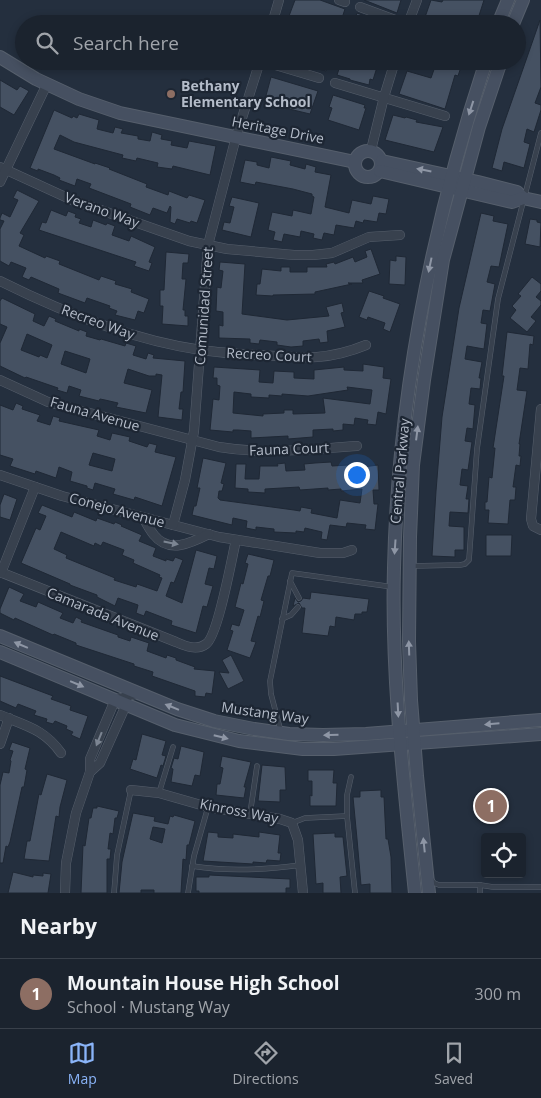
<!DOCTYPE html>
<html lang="en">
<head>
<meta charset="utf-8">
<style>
	:root { --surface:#1b232e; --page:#242b36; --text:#f1f3f6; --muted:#a0a4aa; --line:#39404a; --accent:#8ab4f8 }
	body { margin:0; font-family:"Open Sans",sans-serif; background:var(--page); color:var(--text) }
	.controls { position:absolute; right:15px; bottom:15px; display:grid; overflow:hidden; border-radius:5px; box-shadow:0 2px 8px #0003 }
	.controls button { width:45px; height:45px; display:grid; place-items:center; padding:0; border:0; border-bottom:1px solid var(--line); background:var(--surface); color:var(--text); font:25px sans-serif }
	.you { position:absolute; left:356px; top:474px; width:18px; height:18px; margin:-12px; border:4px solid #fff; border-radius:50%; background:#1a73e8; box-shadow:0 0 0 8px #1a73e833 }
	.badge { display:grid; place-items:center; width:32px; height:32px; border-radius:50%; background:var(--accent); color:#fff; font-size:16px; font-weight:700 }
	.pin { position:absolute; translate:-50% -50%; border:2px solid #fff; box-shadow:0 1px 5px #0006 }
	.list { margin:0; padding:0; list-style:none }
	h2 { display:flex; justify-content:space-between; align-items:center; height:65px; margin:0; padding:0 20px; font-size:21px }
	h2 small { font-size:16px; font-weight:400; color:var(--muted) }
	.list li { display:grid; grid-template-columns:32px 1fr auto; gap:15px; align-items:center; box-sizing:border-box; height:70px; padding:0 20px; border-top:1px solid var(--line) }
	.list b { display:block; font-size:19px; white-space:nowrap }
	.list p { margin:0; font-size:16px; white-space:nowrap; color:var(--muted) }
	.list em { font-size:16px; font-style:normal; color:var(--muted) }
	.icon { flex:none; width:28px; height:28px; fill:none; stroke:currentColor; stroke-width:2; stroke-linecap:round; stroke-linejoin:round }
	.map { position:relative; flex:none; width:541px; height:893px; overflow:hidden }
	.search { position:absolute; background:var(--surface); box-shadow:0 2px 8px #0003; left:15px; right:15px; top:15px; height:55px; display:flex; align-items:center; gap:12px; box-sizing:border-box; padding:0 18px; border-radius:28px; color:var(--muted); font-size:19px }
	.sheet { height:135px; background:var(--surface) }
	nav { display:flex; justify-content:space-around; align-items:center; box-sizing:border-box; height:70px; border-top:1px solid var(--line); background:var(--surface); font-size:14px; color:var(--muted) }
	nav a { display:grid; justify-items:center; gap:2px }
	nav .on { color:var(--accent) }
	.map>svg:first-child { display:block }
	.building { fill:#455162; stroke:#1f2835; fill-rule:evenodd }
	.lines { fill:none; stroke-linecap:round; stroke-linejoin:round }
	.lane-casing { stroke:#565f6c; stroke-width:5.5 }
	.street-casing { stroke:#565f6c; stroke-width:10 }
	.secondary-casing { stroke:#565f6c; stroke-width:14 }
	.lane { stroke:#38414e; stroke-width:4.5 }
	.street { stroke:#38414e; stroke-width:9 }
	.secondary { stroke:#465061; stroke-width:12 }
	.oneway { fill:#8e96a5 }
	.oneway2 { fill:#7c8592 }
	.education-dot { fill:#8d6e63; stroke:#1d2633; stroke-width:2 }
	.labels { text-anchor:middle; stroke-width:4.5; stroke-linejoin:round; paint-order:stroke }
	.poi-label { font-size:14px; font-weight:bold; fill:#b4bcc9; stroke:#1d2633; text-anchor:start }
	.street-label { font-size:14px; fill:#b4bcc9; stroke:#1d2633 }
</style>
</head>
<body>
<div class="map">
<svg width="541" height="893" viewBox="0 0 541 893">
	<rect width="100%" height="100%" fill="#242f3e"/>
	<g class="building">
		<polygon points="295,0 320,0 345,9 340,24 311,24 289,16"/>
		<polygon points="364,0 401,0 397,13"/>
		<polygon points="431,0 442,2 443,0 484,0 477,22 473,21 472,24 427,24 423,23"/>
		<polygon points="357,13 383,23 383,24 353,24"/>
		<polygon points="540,20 541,87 535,103 541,105 541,110 534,132 527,129 524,142 530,144 524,168 504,162 502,171 492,168 502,129"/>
		<polygon points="295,61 328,61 326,71 295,63"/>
		<polygon points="345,61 370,61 378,64 373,80 370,79 369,85 350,80 350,79 337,75 341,63 344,64"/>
		<polygon points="437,61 463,61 458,76 455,75 445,109 399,94 407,71 431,78"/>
		<polygon points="271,77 318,91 310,114 264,103"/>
		<polygon points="0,80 17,90 20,86 29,91 14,115 0,107"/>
		<polygon points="333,95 365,105 364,108 366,108 359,130 328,120 332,108 329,107"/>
		<polygon points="54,110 72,118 73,116 77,118 79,114 99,120 97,129 113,133 115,127 123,129 121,133 138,136 138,139 150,141 152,132 162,135 161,139 172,141 171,145 187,148 189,141 216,146 210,175 173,166 172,169 157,167 158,163 137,158 136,161 122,158 123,155 74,142 60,135 54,149 95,164 95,163 110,168 109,169 147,184 146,187 168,195 169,191 187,198 189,195 205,200 197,223 191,221 190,223 177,219 175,224 170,222 171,207 170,206 167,213 153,208 150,215 130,207 131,204 89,188 91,184 77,179 75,186 59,180 60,178 54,175 38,169 38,171 30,168"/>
		<polygon points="393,115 405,118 406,117 417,120 416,122 443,127 434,152 385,140"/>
		<polygon points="271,157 291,161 290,165 305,169 306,164 316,167 315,172 331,175 325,207 349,213 352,200 371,204 373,196 389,199 386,214 379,213 377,222 364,220 363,223 356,221 354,228 336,225 334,235 324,233 322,240 313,238 314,234 301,231 300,237 284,234 282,242 273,240 275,232 268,230 272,212 292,216 293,210 311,214 314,197 312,196 312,194 293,189 256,182 255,185 240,182 245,160 257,162 257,165 269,168"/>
		<polygon points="17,190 39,201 20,233 24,235 19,246 45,258 46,256 60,261 59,264 99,280 101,276 116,281 115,284 132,289 131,292 149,299 144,313 138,311 135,320 115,315 117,311 109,308 110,306 87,298 85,303 58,293 59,289 31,277 29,280 22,277 26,268 11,262 9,266 0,261 0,229 4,221 0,220 0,218 2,213 10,217 18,200 13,198"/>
		<polygon points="232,197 259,203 251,237 222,230 224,222 230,223 234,207 229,206"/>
		<polygon points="51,210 66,216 68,211 76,214 75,217 81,219 79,223 91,227 93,220 106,225 107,223 115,226 112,235 129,241 131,236 155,247 149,262 152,263 149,271 134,266 136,262 39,230 42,222 46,223"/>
		<polygon points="481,213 494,216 493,221 508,224 499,267 491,266 487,282 495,284 490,311 483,310 481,323 487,324 484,349 467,346 465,359 482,362 479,378 481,378 480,389 471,388 469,404 475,405 473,429 467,428 465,441 472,442 468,470 462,469 460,485 468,486 466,499 469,499 468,513 450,512 449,526 464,527 464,550 455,550 455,557 432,556 436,491 442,417 459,308"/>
		<polygon points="530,219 537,220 537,222 541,223 540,247 525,244"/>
		<polygon points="371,249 380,274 362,280 363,283 348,283 352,284 315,292 315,294 273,295 273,296 256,295 257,284 260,284 262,269 281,271 281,267 290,267 290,272 307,272 307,267 327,267 326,264 334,262 335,264 353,257 355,262 367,257 365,251"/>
		<polygon points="166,252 189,254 188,263 183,263 182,279 186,279 183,310 185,310 185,316 188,316 188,326 162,324 163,306 160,306 160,290 164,290"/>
		<polygon points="396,256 406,257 405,285 389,284 390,260 396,261"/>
		<polygon points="220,262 245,264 242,314 287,320 329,316 326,307 342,303 344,312 341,313 345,327 327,331 328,342 320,343 319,339 303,341 303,346 291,347 277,345 277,342 260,340 259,344 250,343 250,339 219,338 219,325 223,326 223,312 216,311 217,287 221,288 223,271 219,270"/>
		<polygon points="532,277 541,284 541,291 536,297 541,301 541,305 531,317 536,321 527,332 510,318 516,310 512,306 521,296 518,294"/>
		<polygon points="369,291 384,296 383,298 400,304 390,332 383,329 385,323 368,317 367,320 359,317"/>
		<path d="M2 298 35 314 33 321 44 326 49 316 56 319 55 321 79 331V329L87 332 86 336 100 340 101 339 125 346 126 343 136 346 133 355 146 359 148 353 154 355 153 358 185 361 183 392H181L179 409H183L182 420 158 417 162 375 156 374V376H149L128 369 124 383 152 390 146 413 116 407 118 403 105 400 100 399 99 401 79 396 81 390 69 386 67 393 57 390 58 388 26 377 25 378 0 366V343L7 327 0 324V301ZM27 334 52 345 47 358 40 355 39 357 21 350ZM65 351 90 359 86 373 61 364Z"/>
		<polygon points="507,332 534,336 533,345 530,344 528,369 520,368 517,390 527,391 519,444 520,444 519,456 521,456 520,466 516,465 513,487 516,487 515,500 510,500 508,524 488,523 489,510 485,510 485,502 487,502 489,477 492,478 495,448 493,448 504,376 502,376"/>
		<path d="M363 364 384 367 383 378 391 379 386 414 378 412 376 425 367 424 368 420 355 418 354 425 343 424V430L333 431V429L313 430V437L288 439V436L251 438V431L238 430H233V432L210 430 213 399 219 400 220 386 217 385V378H213L214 367 260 370 259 382 273 383 274 371 294 372V378L314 379V370L344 367V370L363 371ZM347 387 372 390 370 404 323 398 325 413 293 414V410H284V413L263 414V416L233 413 234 392 251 394V397L269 398V395L282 396V394L308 396 348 390Z"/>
		<path d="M16 403 23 406 22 409 40 415 37 421 50 425 53 416 60 418 59 421 99 430 97 436 110 440 112 433 130 437 129 441 147 447 149 443 157 445 155 452 176 457 162 506 135 497 134 500 113 494 115 489 95 483 93 490 87 488V486L70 481 72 472 59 467 56 478 36 471 35 474 10 466 13 459 0 455V405L13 410ZM93 453 115 459 112 471 89 465Z"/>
		<polygon points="203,458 226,463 221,483 224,484 222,491 219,491 218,498 220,500 294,510 300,511 301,507 312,509 311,513 337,518 340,500 360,503 362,489 341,491 341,489 328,490 328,488 300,490 299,487 265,489 265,493 248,492 248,489 235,488 236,464 246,464 245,479 259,479 260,466 278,466 277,464 285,463 286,471 305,470 304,464 315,463 331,462 332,466 348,465 348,469 378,465 379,490 373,490 374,504 378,504 375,530 365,529 366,525 347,523 346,527 330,525 327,540 321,539 322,532 305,528 304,532 296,531 296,533 274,532 274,529 256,527 256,530 246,528 247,521 233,518 232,525 192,515 194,506 196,506 200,488 197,488"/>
		<polygon points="4,494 17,499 10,520 0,517 0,505"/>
		<path d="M42 505 72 517 74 512 96 521 97 518 114 524 115 522 122 525 121 526 142 535 139 541 156 548 153 556 166 561V559L173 561 175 557 183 560 174 583 171 582 166 596 182 603 196 550 217 556 214 569 209 568 205 584 213 586 207 607 203 606 196 633 171 625 172 621 146 611 144 616 136 613 138 605 118 598 115 606 97 597V595L70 585V584L21 563 36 528 40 530 46 516 38 513ZM61 532 94 546 95 543 101 546 103 542 124 550 122 555 134 560 133 563 160 575 159 577 162 578 157 591 137 584 136 587 114 580 115 578 66 558 67 555 54 549Z"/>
		<polygon points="486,535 512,535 511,556 486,556"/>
		<polygon points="248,554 274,560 270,576 268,576 261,600 264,601 260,617 258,616 251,641 256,642 250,658 227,650 233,631 230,630 232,624 239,626 244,610 235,607 241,583 243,584 248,564 245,563"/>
		<polygon points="9,587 24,594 20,601 36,607 38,602 63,613 60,618 73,623 76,617 82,620 81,622 118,635 118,637 130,641 131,637 149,643 147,651 166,658 167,655 176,658 176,660 195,667 194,669 215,671 212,694 206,693 205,697 195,696 195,691 152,676 153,672 134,666 134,664 76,645 76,643 54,634 53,635 15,618 14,620 0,613 0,609"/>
		<polygon points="311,592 369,599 367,612 362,612 362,614 355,614 354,620 336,617 335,627 330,626 328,636 302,633 305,608 302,608 299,603 293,606 295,598 298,602 301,601 303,598 310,599"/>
		<polygon points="231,655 244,681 228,689 219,672 229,673 222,660"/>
		<polygon points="0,676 53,696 51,699 71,706 70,710 88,716 80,739 71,735 73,732 66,729 67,726 55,721 53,724 46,722 47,719 34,715 36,711 18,704 16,708 0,701"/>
		<polygon points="142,734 166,741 162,755 166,756 163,766 161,765 157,778 130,769 133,759 136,760"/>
		<polygon points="12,742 30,748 25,769 27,770 24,787 22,787 10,842 8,847 6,846 3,863 0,863 0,785 3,772 9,773 11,761 10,760 13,751 9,750"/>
		<polygon points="181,746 204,752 200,776 195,775 192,786 171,782 173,769 171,768 174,758 178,759"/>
		<polygon points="222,756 251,762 244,787 246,787 244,798 216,795 217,784 220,784 223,768 220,767"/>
		<polygon points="262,765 285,767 286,790 280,790 280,802 258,801"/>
		<polygon points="308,770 334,770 333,783 337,783 336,806 310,806 310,795 312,796 312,781 308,781"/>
		<polygon points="47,774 67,780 60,807 59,817 56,816 49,861 24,859 27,841 30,841 39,794 41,795"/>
		<polygon points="381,790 381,797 384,797 386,839 388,839 391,857 392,893 370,893 370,884 361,885 357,839 353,797 360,797 360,791"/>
		<polygon points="97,806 119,811 117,818 115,818 113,834 110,833 108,849 111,849 110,859 107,859 107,893 81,893 83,845 85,846 89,818 91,818 93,808 97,808"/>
		<path d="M133 813 155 817 154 821 168 824 170 816 173 817 174 815 195 821 189 845H187L186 860 183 859 181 893H154V890H141V893H119L122 862ZM153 827 165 829 162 843 150 839Z"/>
		<polygon points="208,832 218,833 218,837 233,838 233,834 259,837 259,832 280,835 278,853 281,853 280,861 267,860 266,863 253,862 253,864 203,861"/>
		<polygon points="335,833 335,837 343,837 347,876 340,877 341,893 323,893 323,883 316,884 313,834"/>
		<polygon points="13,872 33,877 33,875 43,876 43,873 51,874 48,893 8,893"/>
		<polygon points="209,875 290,879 290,888 286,888 286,893 199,893 199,891 196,891 196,877 209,877"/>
	</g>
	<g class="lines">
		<defs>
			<g id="lane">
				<polyline points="411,566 460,565 465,564 469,560 477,449 498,299 541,133"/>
				<polyline points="290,581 299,598"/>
				<polyline points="282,619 291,615 298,607"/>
				<polyline points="281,732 271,694 270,681 292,573 393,587"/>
				<polyline points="351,777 347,795 347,816 355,893"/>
				<polyline points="159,793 173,747"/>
				<polyline points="250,814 257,766"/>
				<polyline points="292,823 305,818 347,816"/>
				<path d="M192 866C229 872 264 870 301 865"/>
				<polyline points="431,879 434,883 439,885 480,885 480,893"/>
				<polyline points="480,885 493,887 541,887"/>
				<polyline points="114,893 117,855 131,790"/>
				<polyline points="188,893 194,856 208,807"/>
			</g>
			<g id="street">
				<polyline points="339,0 345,2"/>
				<polyline points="360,7 406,24"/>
				<polyline points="272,24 279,0"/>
				<polyline points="408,24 417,0"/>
				<polyline points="262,61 319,78"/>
				<polyline points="335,83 445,116"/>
				<polyline points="371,150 384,97 395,61"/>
				<polyline points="0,167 72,200 189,241 227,249 294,255 313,255 332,253 369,237 400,235"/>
				<polyline points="0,182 47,84"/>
				<path d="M0 281C62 312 132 340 201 350 221 353 241 354 261 355 302 358 327 361 366 345"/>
				<path d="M0 380 48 402 219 447C266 455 310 449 357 446"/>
				<polyline points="541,409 531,519 533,526 541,530"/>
				<polyline points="0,475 62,496 219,537 320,553 343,553 352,550"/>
				<path d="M143 517C146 523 149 529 154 535 169 554 191 543 209 534"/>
				<polyline points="173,525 185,480 194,431 208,245 236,137 260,61"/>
				<path d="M0 572 176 642C185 646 197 651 206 644 218 636 232 557 236 540"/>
				<polyline points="1,573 35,487"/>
				<path d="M0 715C26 726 44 729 61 753"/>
				<polyline points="0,744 9,718"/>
				<polyline points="90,772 100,763 126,705"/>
				<polyline points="131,790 159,793 208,807 280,819 292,823 298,840 303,893"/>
				<polyline points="65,893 66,863 76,813 90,772 90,759 115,700 138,693"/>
			</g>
			<g id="secondary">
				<polyline points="498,24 508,0"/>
				<polyline points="513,24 523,0"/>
				<polyline points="0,57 36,79 79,99 120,113 355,162"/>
				<circle cx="368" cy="164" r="13"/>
				<polyline points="382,161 478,182 517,192 523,198"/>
				<polyline points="380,171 512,202 523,198 541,202"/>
				<polyline points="0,636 177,709 214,721 254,729 289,734 323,735 366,734 541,720"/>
				<polyline points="0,652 175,725 239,741 303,749 334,749 541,734"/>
				<path d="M415 893C404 785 391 676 394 568 398 395 432 225 486 61"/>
				<polyline points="429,893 417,776 411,700 409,641 410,537 413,465 424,380 443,260 479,127 501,61"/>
			</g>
		</defs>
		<use href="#lane" class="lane-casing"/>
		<use href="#street" class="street-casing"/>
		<use href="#secondary" class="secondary-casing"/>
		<use href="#lane" class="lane"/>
		<use href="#street" class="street"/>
		<use href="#secondary" class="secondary"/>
	</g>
	<defs><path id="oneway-solid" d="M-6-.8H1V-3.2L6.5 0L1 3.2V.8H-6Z" transform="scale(1.25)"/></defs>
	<g class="oneway">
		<use href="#oneway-solid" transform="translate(471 108) rotate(108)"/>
		<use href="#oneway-solid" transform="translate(424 170) rotate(-169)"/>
		<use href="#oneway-solid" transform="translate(430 265) rotate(102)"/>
		<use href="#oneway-solid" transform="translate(417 433) rotate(-83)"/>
		<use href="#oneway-solid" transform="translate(395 547) rotate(94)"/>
		<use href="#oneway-solid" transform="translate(21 645) rotate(-157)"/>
		<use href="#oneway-solid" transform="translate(409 648) rotate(-92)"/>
		<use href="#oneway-solid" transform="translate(77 684) rotate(23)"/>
		<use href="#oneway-solid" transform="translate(172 707) rotate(-158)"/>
		<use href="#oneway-solid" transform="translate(398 710) rotate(87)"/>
		<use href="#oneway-solid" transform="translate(492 724) rotate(175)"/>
		<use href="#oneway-solid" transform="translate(331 735) rotate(179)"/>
		<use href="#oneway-solid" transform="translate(221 737) rotate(14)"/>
		<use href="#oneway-solid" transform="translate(424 845) rotate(-96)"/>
	</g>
	<g class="oneway2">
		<use href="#oneway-solid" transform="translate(171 543) rotate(11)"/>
		<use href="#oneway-solid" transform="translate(99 739) rotate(112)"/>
	</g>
	<circle class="education-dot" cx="171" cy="94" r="5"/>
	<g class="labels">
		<g class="poi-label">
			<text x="181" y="91">Bethany<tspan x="181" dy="16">Elementary School</tspan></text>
		</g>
		<g class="street-label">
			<text transform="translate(278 130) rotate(11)" y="5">Heritage Drive</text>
			<text transform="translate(102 210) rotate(20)" y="5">Verano Way</text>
			<text transform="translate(204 306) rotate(-86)" y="5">Comunidad Street</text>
			<text transform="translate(98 322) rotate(20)" y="5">Recreo Way</text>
			<text transform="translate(269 355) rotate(3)" y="5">Recreo Court</text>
			<text transform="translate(95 414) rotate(16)" y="5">Fauna Avenue</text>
			<text transform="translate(289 449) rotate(-2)" y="5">Fauna Court</text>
			<text transform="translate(400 471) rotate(-85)" y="5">Central Parkway</text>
			<text transform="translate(117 510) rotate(15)" y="5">Conejo Avenue</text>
			<text transform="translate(103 614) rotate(22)" y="5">Camarada Avenue</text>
			<text transform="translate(265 713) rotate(8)" y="5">Mustang Way</text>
			<text transform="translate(239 811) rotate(11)" y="5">Kinross Way</text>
		</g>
	</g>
</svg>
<div class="controls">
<button><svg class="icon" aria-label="locate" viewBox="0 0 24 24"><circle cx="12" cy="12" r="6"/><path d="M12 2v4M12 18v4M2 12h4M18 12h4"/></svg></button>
</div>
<div class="you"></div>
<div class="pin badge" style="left:491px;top:806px;background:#8d6e63">1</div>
<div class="search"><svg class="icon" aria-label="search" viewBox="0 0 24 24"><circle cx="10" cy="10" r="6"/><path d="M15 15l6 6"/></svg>Search here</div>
</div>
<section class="sheet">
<h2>Nearby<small></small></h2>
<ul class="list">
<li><span class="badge" style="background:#8d6e63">1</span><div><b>Mountain House High School</b><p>School · Mustang Way</p></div><em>300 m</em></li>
</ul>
</section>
<nav>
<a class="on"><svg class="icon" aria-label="map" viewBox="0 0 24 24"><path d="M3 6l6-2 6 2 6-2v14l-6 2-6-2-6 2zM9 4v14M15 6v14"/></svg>Map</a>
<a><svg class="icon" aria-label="directions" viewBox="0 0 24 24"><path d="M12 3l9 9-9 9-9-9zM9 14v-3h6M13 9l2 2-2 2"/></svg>Directions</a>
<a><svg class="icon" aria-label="saved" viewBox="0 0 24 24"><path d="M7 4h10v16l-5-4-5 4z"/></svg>Saved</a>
</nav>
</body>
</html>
